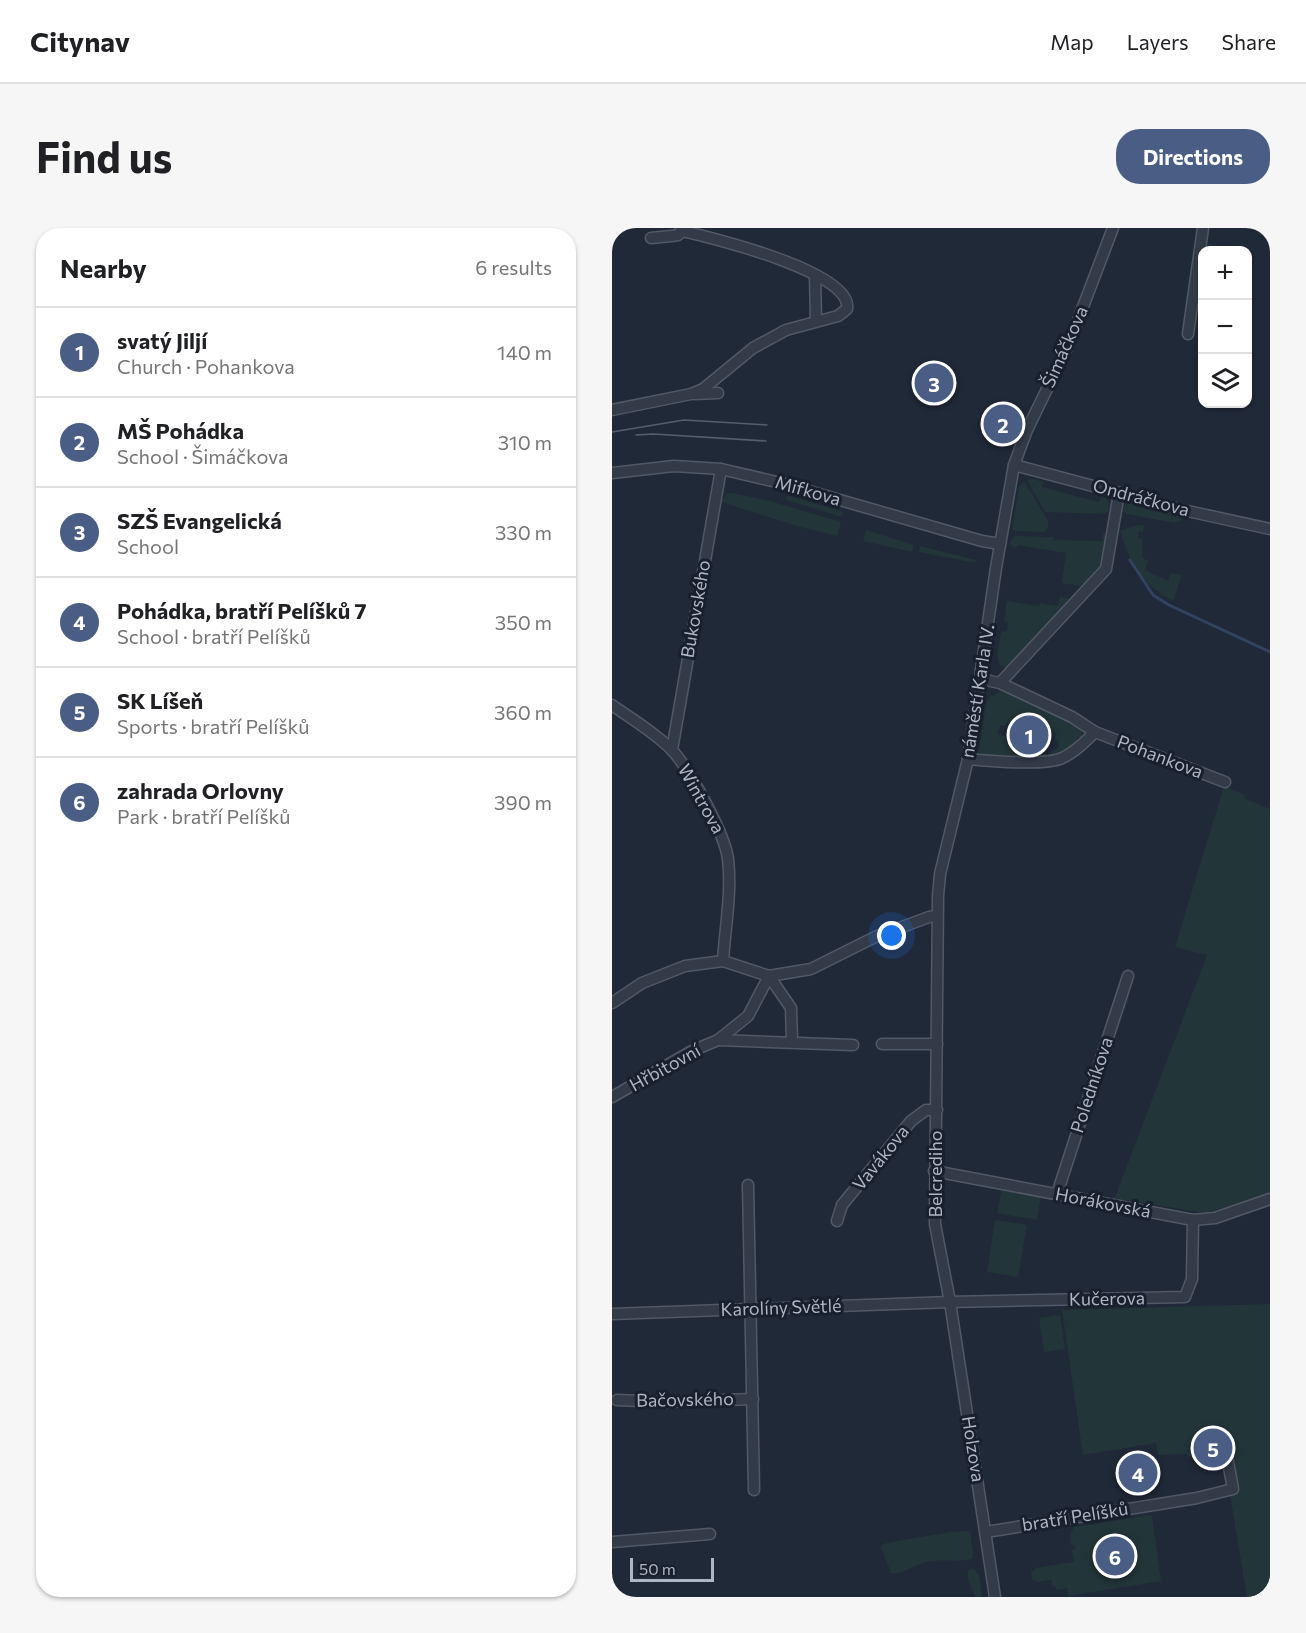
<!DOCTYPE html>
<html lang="en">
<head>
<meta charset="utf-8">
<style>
	:root { --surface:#fff; --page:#f6f6f6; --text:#202124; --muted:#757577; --line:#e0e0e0; --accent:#4a5d85 }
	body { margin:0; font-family:Commissioner,sans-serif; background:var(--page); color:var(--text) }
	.controls { position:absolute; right:18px; top:18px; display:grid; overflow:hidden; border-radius:12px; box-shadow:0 2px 4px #0004 }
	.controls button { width:54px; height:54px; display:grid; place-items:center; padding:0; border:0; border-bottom:2px solid var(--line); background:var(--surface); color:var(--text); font:30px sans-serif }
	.scale { position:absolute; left:18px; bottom:15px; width:84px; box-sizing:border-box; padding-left:6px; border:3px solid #aeb5c5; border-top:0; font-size:16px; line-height:21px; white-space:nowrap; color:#aeb5c5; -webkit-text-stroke:4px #19202d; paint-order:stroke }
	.you { position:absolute; left:280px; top:708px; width:21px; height:21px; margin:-15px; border:4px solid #fff; border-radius:50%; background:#1a73e8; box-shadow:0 0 0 9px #1a73e833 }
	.badge { display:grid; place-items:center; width:39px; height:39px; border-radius:50%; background:var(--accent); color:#fff; font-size:20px; font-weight:700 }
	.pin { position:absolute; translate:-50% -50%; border:3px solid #fff; box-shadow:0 2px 6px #0006 }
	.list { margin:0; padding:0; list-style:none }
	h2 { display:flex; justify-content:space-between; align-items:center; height:78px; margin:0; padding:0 24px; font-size:26px }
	h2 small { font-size:20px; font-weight:400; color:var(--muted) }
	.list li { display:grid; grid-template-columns:39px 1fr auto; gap:18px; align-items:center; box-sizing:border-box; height:90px; padding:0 24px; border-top:2px solid var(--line) }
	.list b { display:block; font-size:22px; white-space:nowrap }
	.list p { margin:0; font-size:20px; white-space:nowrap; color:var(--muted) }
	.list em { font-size:20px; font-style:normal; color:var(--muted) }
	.icon { flex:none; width:33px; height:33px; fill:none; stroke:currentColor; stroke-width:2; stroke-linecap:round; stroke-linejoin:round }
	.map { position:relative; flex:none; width:658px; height:1369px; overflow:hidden; border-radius:24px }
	header { display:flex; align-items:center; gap:36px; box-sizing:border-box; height:84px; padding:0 30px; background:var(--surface); border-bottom:2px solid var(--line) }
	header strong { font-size:28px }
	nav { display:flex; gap:33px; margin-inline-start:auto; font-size:21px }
	.intro { display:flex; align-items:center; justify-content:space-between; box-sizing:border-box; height:144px; padding:0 36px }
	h1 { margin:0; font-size:42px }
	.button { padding:15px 27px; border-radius:24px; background:var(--accent); color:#fff; font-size:21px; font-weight:700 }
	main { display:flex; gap:36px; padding:0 36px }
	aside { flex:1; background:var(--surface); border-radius:24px; box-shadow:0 2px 4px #0004 }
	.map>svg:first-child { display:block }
	.green { fill:#223539; fill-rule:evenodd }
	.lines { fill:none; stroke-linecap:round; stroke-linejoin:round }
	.stream { stroke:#324361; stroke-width:3 }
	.minor-casing { stroke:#515866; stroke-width:13 }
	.minor { stroke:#333b49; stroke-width:10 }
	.tram { stroke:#555e70; stroke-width:1.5 }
	.labels { text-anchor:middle; stroke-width:6; stroke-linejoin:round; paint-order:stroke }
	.street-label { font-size:18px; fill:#aeb5c5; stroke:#19202d }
</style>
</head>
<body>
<header>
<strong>Citynav</strong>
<nav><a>Map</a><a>Layers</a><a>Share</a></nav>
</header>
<div class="intro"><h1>Find us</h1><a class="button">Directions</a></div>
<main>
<aside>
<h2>Nearby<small>6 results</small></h2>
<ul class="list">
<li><span class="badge">1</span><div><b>svatý Jiljí</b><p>Church · Pohankova</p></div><em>140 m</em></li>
<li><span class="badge">2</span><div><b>MŠ Pohádka</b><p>School · Šimáčkova</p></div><em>310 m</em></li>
<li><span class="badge">3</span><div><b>SZŠ Evangelická</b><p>School</p></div><em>330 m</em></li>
<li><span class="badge">4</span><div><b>Pohádka, bratří Pelíšků 7</b><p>School · bratří Pelíšků</p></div><em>350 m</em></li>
<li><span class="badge">5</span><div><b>SK Líšeň</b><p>Sports · bratří Pelíšků</p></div><em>360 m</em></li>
<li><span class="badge">6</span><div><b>zahrada Orlovny</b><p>Park · bratří Pelíšků</p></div><em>390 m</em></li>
</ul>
</aside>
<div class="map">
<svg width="658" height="1369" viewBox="0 0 658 1369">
	<rect width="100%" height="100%" fill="#202938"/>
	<g class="green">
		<polygon points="422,251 431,254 430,259 487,274 489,269 494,270 497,275 496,283 492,286 433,284 415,252"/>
		<polygon points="412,253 436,293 436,300 433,304 403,303 400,301 407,259"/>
		<polygon points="121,265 158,273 229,294 225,308 188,299 109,274 115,266"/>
		<polygon points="174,267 231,284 230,289 175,272"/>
		<path d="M518 274C531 277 563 281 570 292L563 295 515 286 510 283 513 276Z"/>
		<path d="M532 297 531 304 527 303 526 310 530 311V330L536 333 533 342 556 353 559 345 570 347 561 373C530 357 518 335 508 303L521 298Z"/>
		<polygon points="254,302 302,317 300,324 251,313"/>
		<polygon points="493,305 494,325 490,340 476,356 468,358 450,355 454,325 406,317 405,320 400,319 398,315 400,310 403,308 441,309 442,312 490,313 491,306"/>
		<polygon points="308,318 364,332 363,335 307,324"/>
		<polygon points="448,368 460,372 394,439 388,437 385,427 389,404 395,403 396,395 392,393 395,373 427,378 428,375 446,378"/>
		<path d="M388 463 432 480 468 501 471 503 469 510 466 509C450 539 398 528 371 527L367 523 374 476 378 468H382ZM407 487 415 490 412 500 417 499 421 502 423 501 427 504 429 502V504L433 505 435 502 444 505 443 511 446 513 447 518 445 521 440 522 438 527 429 525V521H423V519H417V518L413 516 412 518V516L407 515 405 520 399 518 400 513H394V508L386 506 388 497 393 498 395 494 404 497Z"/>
		<polygon points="612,558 633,567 632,570 658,581 658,966 593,985 514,972 502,972 595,727 563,719"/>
		<polygon points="390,960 429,967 425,992 385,985"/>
		<polygon points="383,992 415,997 406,1049 375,1044"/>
		<polygon points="658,1076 658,1369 635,1369 611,1225 575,1229 575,1226 546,1227 544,1215 471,1227 450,1082"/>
		<polygon points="448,1087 453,1121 432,1124 427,1090"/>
		<polygon points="540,1287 549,1353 456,1368 455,1360 444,1362 443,1358 440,1358 439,1352 424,1354 423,1352 420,1352 419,1343 423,1343 423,1340 462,1334 460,1322 463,1321 463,1317 459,1317 458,1306 462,1299"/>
		<path d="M358 1303 361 1324 360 1331C344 1335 327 1330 311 1335 300 1338 291 1347 279 1345L269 1319 270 1317 275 1315 338 1304Z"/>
		<polygon points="361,1340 367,1347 370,1369 363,1369 356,1352 356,1343"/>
	</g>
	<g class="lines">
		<polyline class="stream" points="518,332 541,367 557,377 658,424"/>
		<defs>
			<g id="minor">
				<polyline points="39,10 59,8 66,7 71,3 69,0"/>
				<polyline points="203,47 204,93"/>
				<polyline points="576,106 591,0"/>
				<polyline points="82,166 106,165"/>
				<path d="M0 182 79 166 91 161 141 120 174 102 226 88 235 81C242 44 100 10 71 3"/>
				<polyline points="402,237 571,282 658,301"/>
				<polyline points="0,245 62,238 109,241 169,255 370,313 388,316"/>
				<polyline points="368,451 388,455 460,489 483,504 613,554"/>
				<polyline points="388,455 494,341 507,265"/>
				<path d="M0 477C20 491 42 504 59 521 77 540 113 606 116 631 120 664 113 700 111 733"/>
				<polyline points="60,522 109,241"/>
				<path d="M356 531C377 533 433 538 450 530 462 525 474 513 483 504"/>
				<polyline points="0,775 30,755 73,738 111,733 157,748 199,741 263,709 317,689 325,688"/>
				<polyline points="106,812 136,788 157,748 179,780 180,813"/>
				<polyline points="270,816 325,816"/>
				<polyline points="0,869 80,823 106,812 241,817"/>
				<polyline points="322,943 581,992 603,990 658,971"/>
				<polyline points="136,957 142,1262"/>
				<polyline points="445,966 516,748"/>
				<polyline points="225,993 230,977 299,893 314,882 325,882"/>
				<polyline points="0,1086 338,1074 573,1069 580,1051 581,992"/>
				<polyline points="5,1172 54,1174 141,1171"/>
				<polyline points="374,1304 585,1270 621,1261 614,1223"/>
				<polyline points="0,1314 98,1306"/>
				<polyline points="383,1369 338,1074 323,996 326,668 328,646 356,531 384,340 402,237 415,202 456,118 501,0"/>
			</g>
		</defs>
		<use href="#minor" class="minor-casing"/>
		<use href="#minor" class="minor"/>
		<g class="tram">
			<polyline points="0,204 72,192 155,197"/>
			<polyline points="24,207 41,206 154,213"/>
		</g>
	</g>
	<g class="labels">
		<g class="street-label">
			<text transform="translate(453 119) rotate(-66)" y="6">Šimáčkova</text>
			<text transform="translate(196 263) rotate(16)" y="6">Mifkova</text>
			<text transform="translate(529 270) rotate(15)" y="6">Ondráčkova</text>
			<text transform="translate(84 381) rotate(-80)" y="6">Bukovského</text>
			<text transform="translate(366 463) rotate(-81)" y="6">náměstí Karla IV.</text>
			<text transform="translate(548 529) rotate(21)" y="6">Pohankova</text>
			<text transform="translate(89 571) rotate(61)" y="6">Wintrova</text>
			<text transform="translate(53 840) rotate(-29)" y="6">Hřbitovní</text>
			<text transform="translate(480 857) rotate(-72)" y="6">Poledníkova</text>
			<text transform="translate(269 930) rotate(-51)" y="6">Vavákova</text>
			<text transform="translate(324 946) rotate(-90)" y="6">Belcrediho</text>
			<text transform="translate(491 975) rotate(11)" y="6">Horákovská</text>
			<text transform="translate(495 1071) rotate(-1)" y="6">Kučerova</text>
			<text transform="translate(169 1080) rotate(-2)" y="6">Karolíny Světlé</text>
			<text transform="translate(73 1172) rotate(-1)" y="6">Bačovského</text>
			<text transform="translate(361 1221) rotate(81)" y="6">Holzova</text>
			<text transform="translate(463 1289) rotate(-9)" y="6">bratří Pelíšků</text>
		</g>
	</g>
</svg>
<div class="controls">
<button>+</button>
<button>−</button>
<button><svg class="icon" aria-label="layers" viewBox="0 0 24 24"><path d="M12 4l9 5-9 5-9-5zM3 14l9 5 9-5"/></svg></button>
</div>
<div class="scale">50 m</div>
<div class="you"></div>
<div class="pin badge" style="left:417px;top:507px">1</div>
<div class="pin badge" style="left:391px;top:196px">2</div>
<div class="pin badge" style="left:322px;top:155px">3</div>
<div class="pin badge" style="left:526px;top:1245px">4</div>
<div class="pin badge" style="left:601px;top:1220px">5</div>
<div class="pin badge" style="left:503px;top:1328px">6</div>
</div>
</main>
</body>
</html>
